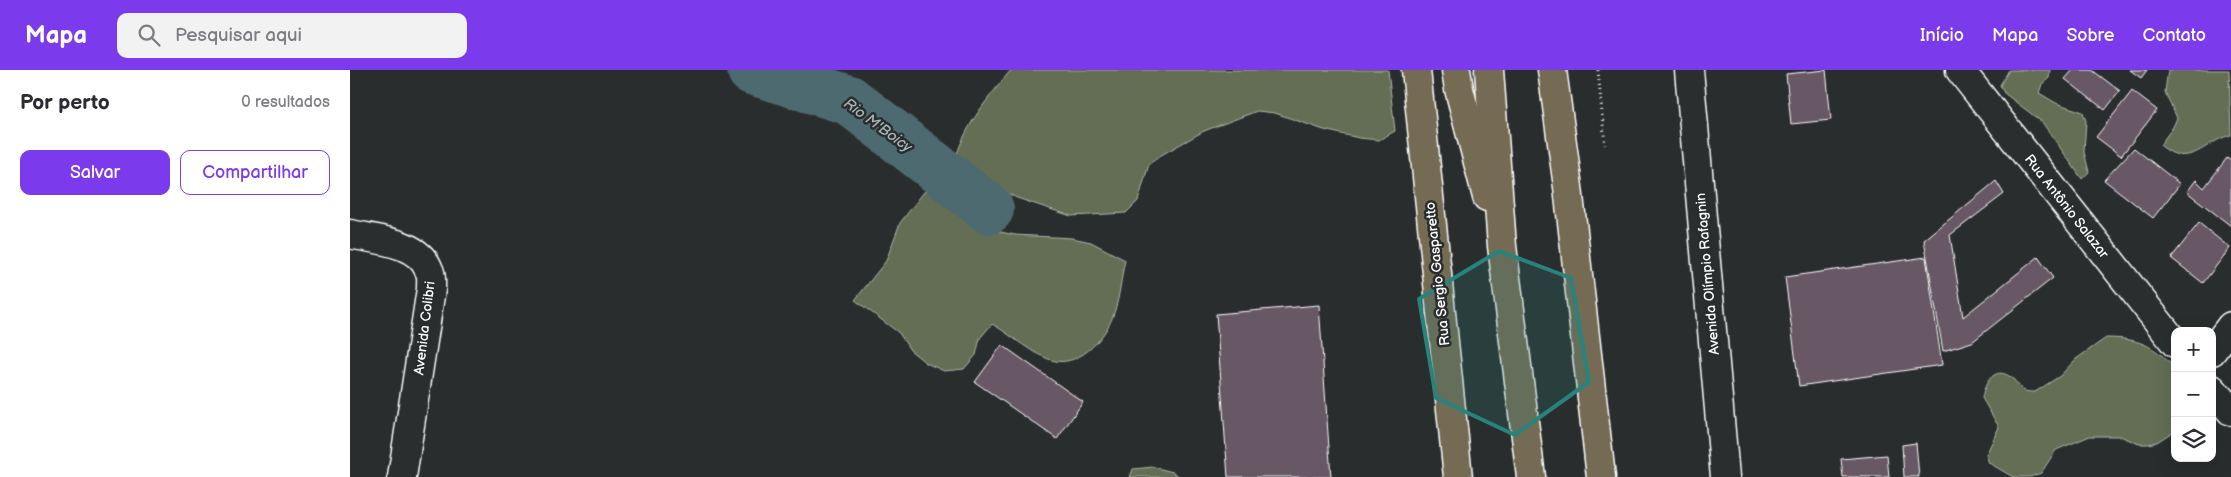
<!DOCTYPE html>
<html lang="pt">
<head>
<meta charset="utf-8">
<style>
	:root { --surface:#fff; --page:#f2f2f3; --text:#2b2b33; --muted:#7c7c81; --line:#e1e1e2; --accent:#7c3aed }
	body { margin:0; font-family:"Balsamiq Sans",sans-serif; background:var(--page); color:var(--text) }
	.controls { position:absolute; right:15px; bottom:15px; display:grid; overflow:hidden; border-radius:10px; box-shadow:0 5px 20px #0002 }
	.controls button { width:45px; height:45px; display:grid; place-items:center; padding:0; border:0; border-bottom:1px solid var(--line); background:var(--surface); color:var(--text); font:25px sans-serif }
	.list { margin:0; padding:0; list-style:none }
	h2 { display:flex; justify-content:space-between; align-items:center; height:65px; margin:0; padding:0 20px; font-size:21px }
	h2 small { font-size:16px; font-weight:400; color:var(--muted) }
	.actions { display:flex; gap:10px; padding:15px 20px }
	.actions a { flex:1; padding:11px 0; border:1px solid var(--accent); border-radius:10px; text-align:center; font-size:18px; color:var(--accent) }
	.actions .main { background:var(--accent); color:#fff }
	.icon { flex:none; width:28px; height:28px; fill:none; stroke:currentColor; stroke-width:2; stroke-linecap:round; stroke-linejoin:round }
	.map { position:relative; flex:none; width:1881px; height:407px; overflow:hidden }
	header { display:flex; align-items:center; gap:30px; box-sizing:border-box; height:70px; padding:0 25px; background:var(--accent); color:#fff }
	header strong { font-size:24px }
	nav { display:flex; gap:28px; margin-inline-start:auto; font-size:18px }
	.search { width:350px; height:45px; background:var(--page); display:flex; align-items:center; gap:12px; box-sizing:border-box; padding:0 18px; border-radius:10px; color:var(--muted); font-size:19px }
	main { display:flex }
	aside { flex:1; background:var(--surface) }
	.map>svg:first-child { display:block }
	.green { fill:#646e55; stroke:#b2b6aa }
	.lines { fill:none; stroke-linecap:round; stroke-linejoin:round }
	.river { stroke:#4d6b6f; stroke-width:50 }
	.building { fill:#685965; stroke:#fff }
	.minor-casing { stroke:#fff; stroke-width:31 }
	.major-casing { stroke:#fff; stroke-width:31 }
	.highway-casing { stroke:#fff; stroke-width:31 }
	.path { stroke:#fff; stroke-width:3; stroke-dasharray:1 4; stroke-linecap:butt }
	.minor { stroke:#2a2d2e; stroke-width:28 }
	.major { stroke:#746b52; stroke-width:28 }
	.highway { stroke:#746b52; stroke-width:28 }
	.marked { fill:#27847c; fill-opacity:0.2; stroke:#27847c; stroke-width:4; stroke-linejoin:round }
	.labels { text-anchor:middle; stroke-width:5; stroke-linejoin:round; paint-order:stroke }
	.street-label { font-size:14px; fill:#fff; stroke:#2a2d2e }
	.water-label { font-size:15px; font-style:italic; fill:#a6b5b7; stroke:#2a2d2e }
</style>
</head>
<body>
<header>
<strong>Mapa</strong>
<div class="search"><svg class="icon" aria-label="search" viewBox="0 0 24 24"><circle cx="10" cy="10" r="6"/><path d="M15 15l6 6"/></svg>Pesquisar aqui</div>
<nav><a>Início</a><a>Mapa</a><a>Sobre</a><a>Contato</a></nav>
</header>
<main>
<aside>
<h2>Por perto<small>0 resultados</small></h2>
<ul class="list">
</ul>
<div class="actions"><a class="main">Salvar</a><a>Compartilhar</a></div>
</aside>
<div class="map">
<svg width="1881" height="407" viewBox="0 0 1881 407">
	<rect width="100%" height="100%" fill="#2a2d2e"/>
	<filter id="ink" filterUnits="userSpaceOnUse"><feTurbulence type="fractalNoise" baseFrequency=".02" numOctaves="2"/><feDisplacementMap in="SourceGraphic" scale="10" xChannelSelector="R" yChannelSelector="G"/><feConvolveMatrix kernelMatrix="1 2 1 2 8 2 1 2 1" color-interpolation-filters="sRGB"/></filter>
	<g filter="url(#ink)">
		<g class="green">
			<path d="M661 0H1038L1045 61 1029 70 1009 68 974 60 925 43 907 41 854 61 813 84 799 94 788 131 776 143 721 146 667 128 634 112 618 101 606 87C616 54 639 27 661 0Z"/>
			<polygon points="1659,0 1700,0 1699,8 1692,14 1689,23 1706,33 1733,42 1736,51 1734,82 1739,102 1732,109 1692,52 1654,23 1650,15"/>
			<path d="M1818 0H1879L1881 65C1854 71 1840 101 1810 75L1823 57 1827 48 1815 22Z"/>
			<path d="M593 114 611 122 631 149 646 161 665 165 722 168 741 172 775 190C771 208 770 226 764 243 757 266 731 296 705 291 683 286 662 265 642 254L630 268 626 285 614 299 594 301 576 293 560 280 549 263 505 230 536 191 550 153 574 122Z"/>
			<path d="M1756 268C1787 268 1805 275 1825 299L1824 361 1807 372 1798 374H1789L1770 366H1740L1706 380 1691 403 1680 407H1663L1639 393 1636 385 1649 357 1632 328C1634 315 1643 296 1659 306 1665 309 1668 316 1673 320 1676 322 1681 322 1685 322L1710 306 1726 289Z"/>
			<polygon points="803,397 823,402 830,407 780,407 783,399"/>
		</g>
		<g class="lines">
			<polyline class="river" points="402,0 499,30 639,139"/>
		</g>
		<g class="building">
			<polygon points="1476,0 1481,50 1441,54 1436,4"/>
			<polygon points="1723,0 1742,0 1770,21 1755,40 1715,9"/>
			<polygon points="1780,0 1797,0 1791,8"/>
			<polygon points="1782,21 1807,40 1771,86 1746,67"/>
			<polygon points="1784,78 1830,114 1803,148 1754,110"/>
			<polygon points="1877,88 1881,91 1881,156 1837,122 1846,110 1854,118"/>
			<polygon points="1646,111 1654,124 1600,165 1613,247 1688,187 1703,208 1622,272 1593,281 1574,170"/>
			<polygon points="1849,153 1880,178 1853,213 1821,188"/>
			<polygon points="1576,187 1592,295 1449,316 1435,207"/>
			<polygon points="969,235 981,407 878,407 866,244"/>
			<polygon points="652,275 733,332 707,369 625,312"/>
			<polygon points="1566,373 1569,407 1554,407 1552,375"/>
			<polygon points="1537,385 1539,407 1493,407 1491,389"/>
		</g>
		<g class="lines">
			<defs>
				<g id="minor">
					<polyline points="1339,0 1375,407"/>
					<polyline points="1610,0 1825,273"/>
					<path d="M0 164C26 170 68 171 79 200 82 205 81 213 81 219L52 407"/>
					<polyline points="1862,281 1881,256"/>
					<polyline points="1862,319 1881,341"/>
				</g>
				<polyline id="major" points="1066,0 1108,407"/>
				<g id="highway">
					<polyline points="1106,0 1109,19 1137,127"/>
					<polyline points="1139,0 1152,176 1181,407"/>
					<polyline points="1202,0 1218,117 1251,407"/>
				</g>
			</defs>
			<use href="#minor" class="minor-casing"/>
			<use href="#major" class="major-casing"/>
			<use href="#highway" class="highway-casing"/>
			<polyline class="path" points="1248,0 1255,75"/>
			<use href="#minor" class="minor"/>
			<use href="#major" class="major"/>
			<use href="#highway" class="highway"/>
		</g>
	</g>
	<path class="marked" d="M1149 181 1221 208 1239 312 1165 365 1086 328 1069 229Z"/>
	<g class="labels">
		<g class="street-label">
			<text transform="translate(1717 136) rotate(52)" y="5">Rua Antônio Salazar</text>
			<text transform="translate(1087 204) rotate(-96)" y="5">Rua Sergio Gasparetto</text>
			<text transform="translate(1357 204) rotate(-95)" y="5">Avenida Olímpio Rafagnin</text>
			<text transform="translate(74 258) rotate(-83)" y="5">Avenida Colibri</text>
		</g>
		<g class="water-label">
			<text transform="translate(528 55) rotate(36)" y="5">Rio M'Boicy</text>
		</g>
	</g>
</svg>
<div class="controls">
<button>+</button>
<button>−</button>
<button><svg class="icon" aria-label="layers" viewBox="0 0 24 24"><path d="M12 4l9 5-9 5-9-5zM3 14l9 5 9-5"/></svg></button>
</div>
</div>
</main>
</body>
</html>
